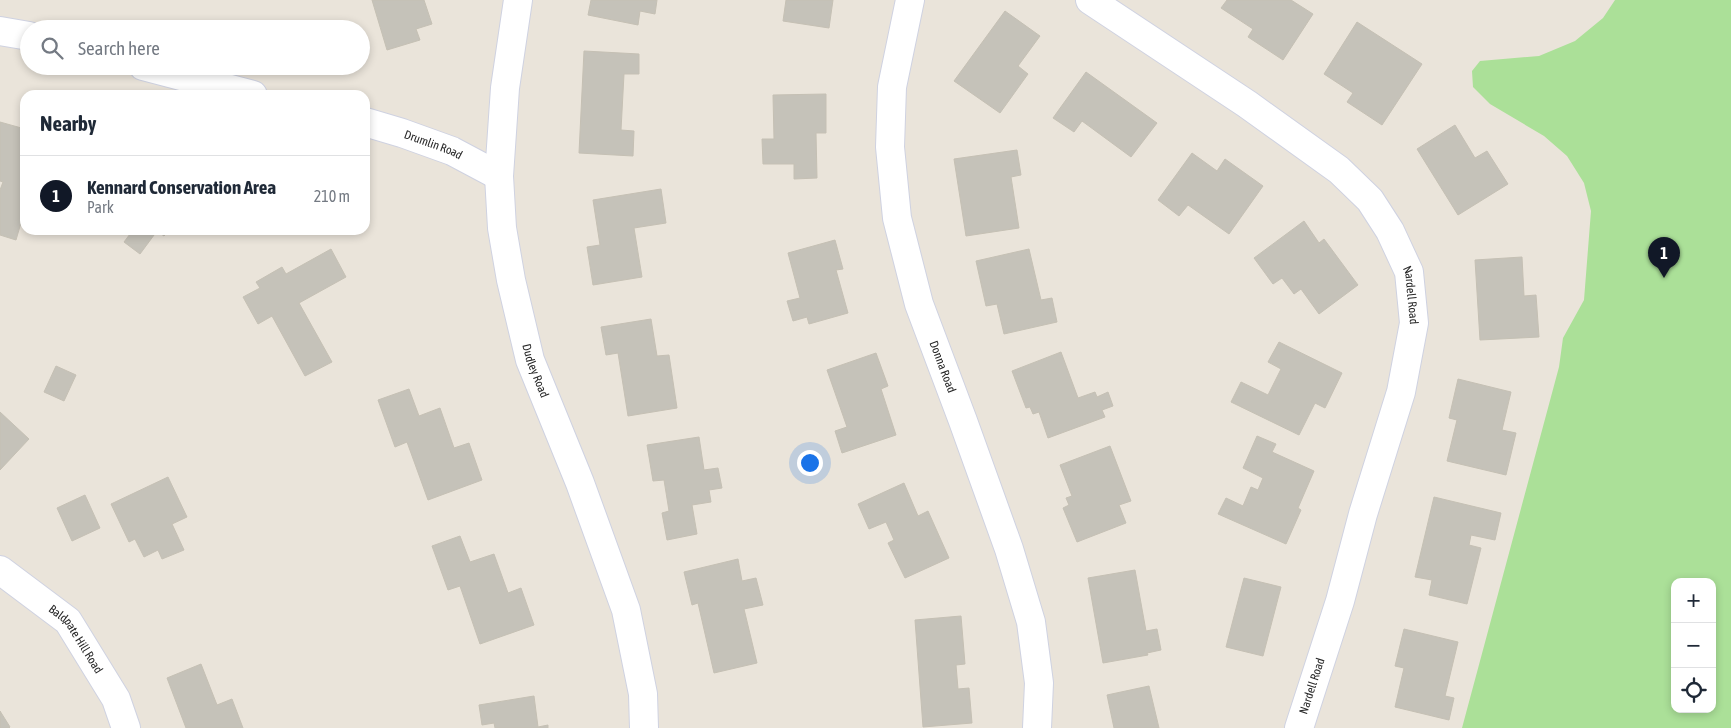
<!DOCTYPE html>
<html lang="en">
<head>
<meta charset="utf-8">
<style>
	:root { --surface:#fff; --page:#f2f2f3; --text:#1f2937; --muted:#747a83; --line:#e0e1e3; --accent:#111827 }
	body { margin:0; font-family:"Asap Condensed",sans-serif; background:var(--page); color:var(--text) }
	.controls { position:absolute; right:15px; bottom:15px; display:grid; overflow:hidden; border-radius:10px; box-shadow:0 2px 8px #0003 }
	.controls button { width:45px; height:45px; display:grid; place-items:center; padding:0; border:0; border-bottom:1px solid var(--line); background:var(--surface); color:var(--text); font:25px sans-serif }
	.you { position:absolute; left:809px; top:462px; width:18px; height:18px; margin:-12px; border:4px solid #fff; border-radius:50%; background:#1a73e8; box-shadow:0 0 0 8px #1a73e833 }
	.badge { display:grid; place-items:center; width:32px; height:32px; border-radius:50%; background:var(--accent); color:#fff; font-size:16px; font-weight:700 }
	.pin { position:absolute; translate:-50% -41px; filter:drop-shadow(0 1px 2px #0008) }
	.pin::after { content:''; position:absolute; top:26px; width:18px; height:15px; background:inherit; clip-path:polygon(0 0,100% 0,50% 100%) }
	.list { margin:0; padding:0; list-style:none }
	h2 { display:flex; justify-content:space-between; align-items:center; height:65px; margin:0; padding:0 20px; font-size:21px }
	h2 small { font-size:16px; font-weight:400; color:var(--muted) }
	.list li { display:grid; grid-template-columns:32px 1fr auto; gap:15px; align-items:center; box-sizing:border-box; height:80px; padding:0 20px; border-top:1px solid var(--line) }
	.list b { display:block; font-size:19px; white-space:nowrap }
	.list p { margin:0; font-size:16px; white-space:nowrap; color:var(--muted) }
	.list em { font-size:16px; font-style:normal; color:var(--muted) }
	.icon { flex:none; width:28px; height:28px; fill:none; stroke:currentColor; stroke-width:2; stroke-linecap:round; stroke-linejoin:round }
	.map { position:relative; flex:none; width:1731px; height:728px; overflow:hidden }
	.search { position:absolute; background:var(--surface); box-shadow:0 2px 8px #0003; left:20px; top:20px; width:350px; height:55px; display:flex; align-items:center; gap:12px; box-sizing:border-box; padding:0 18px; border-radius:28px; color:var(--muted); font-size:19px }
	.panel { position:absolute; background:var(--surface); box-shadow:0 2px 8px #0003; left:20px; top:90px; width:350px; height:145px; border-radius:15px }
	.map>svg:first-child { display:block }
	.green { fill:#abe098; fill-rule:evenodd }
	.building { fill:#c5c2b9; stroke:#c5c0b4 }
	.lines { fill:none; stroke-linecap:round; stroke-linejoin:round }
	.street-casing { stroke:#cfd2e1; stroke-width:30 }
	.secondary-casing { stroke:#cfd2e1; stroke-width:30 }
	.street { stroke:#fff; stroke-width:28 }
	.secondary { stroke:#fff; stroke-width:28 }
	.labels { text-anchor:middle; stroke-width:4; stroke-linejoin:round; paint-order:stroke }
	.street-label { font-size:12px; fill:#282828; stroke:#fff }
</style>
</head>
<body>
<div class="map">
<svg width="1731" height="728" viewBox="0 0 1731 728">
	<rect width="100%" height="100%" fill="#eae4da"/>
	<path class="green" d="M1615 0H1731V728H1462L1559 367 1563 338 1584 300 1591 211 1584 183 1567 156 1544 136 1490 104 1473 87 1472 71 1480 61 1539 56 1575 41 1603 18ZM1675 582H1712V709H1675Z"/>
	<g class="building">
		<polygon points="372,0 424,0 432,24 416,29 420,40 387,50"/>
		<polygon points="591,0 657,0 655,14 640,11 638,25 588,15"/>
		<polygon points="786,0 833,0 829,28 783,21"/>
		<polygon points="1227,0 1291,0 1313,14 1283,60 1248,37 1253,29 1221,8"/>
		<polygon points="1005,11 1040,36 1018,66 1028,74 1000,113 954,81"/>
		<polygon points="1357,22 1422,64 1382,125 1347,102 1353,93 1324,74"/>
		<polygon points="584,51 639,54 639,74 624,74 621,130 634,131 633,156 579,153"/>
		<polygon points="1086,72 1157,123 1131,157 1082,121 1074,132 1053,118"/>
		<polygon points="826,94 826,133 816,133 817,178 794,179 794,164 763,164 762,139 774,139 773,95"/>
		<polygon points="0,122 25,129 25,209 16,240 0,235 0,190 3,182 0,181"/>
		<polygon points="1455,125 1475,158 1487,151 1508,184 1458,215 1417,149"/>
		<polygon points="1017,150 1021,175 1011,177 1019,228 966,236 954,159"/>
		<polygon points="1192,153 1217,171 1225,159 1263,186 1229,234 1188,205 1179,216 1158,200"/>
		<polygon points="661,189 666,223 634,228 642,277 593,285 587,247 600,245 593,200"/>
		<polygon points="1304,221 1319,243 1324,239 1358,285 1319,314 1301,289 1294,294 1282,278 1273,284 1254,258"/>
		<polygon points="133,230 169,230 164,236 157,231 140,254 124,242"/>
		<polygon points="835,240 843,269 836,270 848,313 809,324 807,317 793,321 787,301 800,298 788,253"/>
		<polygon points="331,249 346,277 299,303 332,362 305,376 272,316 258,324 243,297 260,288 256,282 282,267 286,274"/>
		<polygon points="1029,249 1041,300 1052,298 1057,322 1004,334 997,304 986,306 976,261"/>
		<polygon points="1522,257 1524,296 1536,295 1539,337 1480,340 1475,260"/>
		<polygon points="651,319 657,356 669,355 677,408 628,416 618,353 606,355 601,327"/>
		<polygon points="1279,342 1342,373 1325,408 1315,403 1299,435 1231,402 1241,382 1268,395 1281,369 1268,362"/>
		<polygon points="1061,352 1078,398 1095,392 1097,397 1108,392 1113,406 1102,410 1105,417 1048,438 1039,412 1033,414 1030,407 1026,408 1012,371"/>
		<polygon points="876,353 888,386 881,389 896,435 842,453 835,431 847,427 827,370"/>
		<polygon points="56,366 76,375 64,401 44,392"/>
		<polygon points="1458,379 1511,392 1502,430 1516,433 1506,475 1447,461 1457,420 1449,418"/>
		<polygon points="409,389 419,416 440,408 454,448 469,443 482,480 428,500 407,442 395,447 378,400"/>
		<polygon points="0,412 29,439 0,470"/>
		<polygon points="1257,436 1276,444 1272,452 1314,471 1298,508 1301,510 1286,544 1218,514 1226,498 1243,506 1251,487 1258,490 1263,478 1243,468"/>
		<polygon points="699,437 704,470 718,468 722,488 709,490 711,502 692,505 697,534 667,540 662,513 669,511 664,480 653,481 647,445"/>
		<polygon points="1110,446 1131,501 1119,505 1126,523 1077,542 1063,508 1069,505 1066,498 1072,496 1060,465"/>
		<polygon points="168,477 187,517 172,524 184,550 162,559 158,550 144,557 135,539 129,542 111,504"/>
		<polygon points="904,483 918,516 928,511 949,558 905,578 888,543 894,540 886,522 869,529 858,504"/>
		<polygon points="85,495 100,528 72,541 57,508"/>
		<polygon points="1434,497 1501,513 1495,540 1471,535 1469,545 1481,548 1467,604 1429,595 1432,580 1415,577"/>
		<polygon points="460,536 470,562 494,554 508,593 521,588 534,625 480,644 460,586 448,590 432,546"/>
		<polygon points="738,559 742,581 756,578 763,605 744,609 757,663 714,673 698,603 692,605 684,572"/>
		<polygon points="1135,570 1146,631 1157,629 1161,650 1147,653 1148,655 1103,663 1088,578"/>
		<polygon points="1244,578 1281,587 1263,656 1226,647"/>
		<polygon points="961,616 965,664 956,665 958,689 969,688 972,723 923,727 915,620"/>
		<polygon points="1404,629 1458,642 1445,696 1454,698 1449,720 1395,707 1404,668 1395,666"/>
		<polygon points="201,664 217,705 232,699 243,728 186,728 167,678"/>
		<polygon points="1149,686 1159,728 1114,728 1107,695"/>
		<polygon points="534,696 538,727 548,725 548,728 495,728 494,723 482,725 479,705"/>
		<polygon points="0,711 10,727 9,728 0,728"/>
	</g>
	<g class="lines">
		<defs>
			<g id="street">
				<path id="s1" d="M910 0 892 87 890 147 897 218 919 304 963 421 1009 549 1031 622 1039 683 1037 728"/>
				<path id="s2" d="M1090 0 1247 104 1339 170 1370 200 1390 231 1409 272 1414 323 1401 392 1363 514 1340 601 1299 728"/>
				<polyline points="0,31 29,36"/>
				<polyline points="143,66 253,95"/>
				<path id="s3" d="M365 122 402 133 452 151 499 176"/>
				<path id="s4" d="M0 570 68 621 116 699 126 728"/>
			</g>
			<g id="secondary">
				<path id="s5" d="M518 0 505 88 499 176 502 228 511 280 530 360 580 483 626 610 643 694 644 728"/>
			</g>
		</defs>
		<use href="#street" class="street-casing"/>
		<use href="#secondary" class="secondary-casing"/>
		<use href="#street" class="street"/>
		<use href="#secondary" class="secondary"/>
	</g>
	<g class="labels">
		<g class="street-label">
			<text dy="4" stroke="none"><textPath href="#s3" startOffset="72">Drumlin Road</textPath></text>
			<text dy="4" stroke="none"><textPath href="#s2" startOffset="450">Nardell Road</textPath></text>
			<text dy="4" stroke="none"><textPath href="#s1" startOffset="376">Donna Road</textPath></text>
			<text dy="4" stroke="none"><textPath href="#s5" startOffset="376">Dudley Road</textPath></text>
			<text dy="4" stroke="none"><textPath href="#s4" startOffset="104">Baldpate Hill Road</textPath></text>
			<text transform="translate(1312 686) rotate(-72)" y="4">Nardell Road</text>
		</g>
	</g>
</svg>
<div class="controls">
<button>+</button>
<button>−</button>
<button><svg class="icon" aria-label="locate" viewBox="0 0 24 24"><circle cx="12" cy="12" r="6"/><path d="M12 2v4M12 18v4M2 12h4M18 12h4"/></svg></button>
</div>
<div class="you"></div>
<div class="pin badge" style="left:1664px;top:278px">1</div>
<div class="search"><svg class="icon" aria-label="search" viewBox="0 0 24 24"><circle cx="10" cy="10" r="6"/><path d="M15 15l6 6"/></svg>Search here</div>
<section class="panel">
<h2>Nearby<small></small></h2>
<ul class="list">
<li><span class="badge">1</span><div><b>Kennard Conservation Area</b><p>Park</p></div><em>210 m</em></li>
</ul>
</section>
</div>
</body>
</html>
